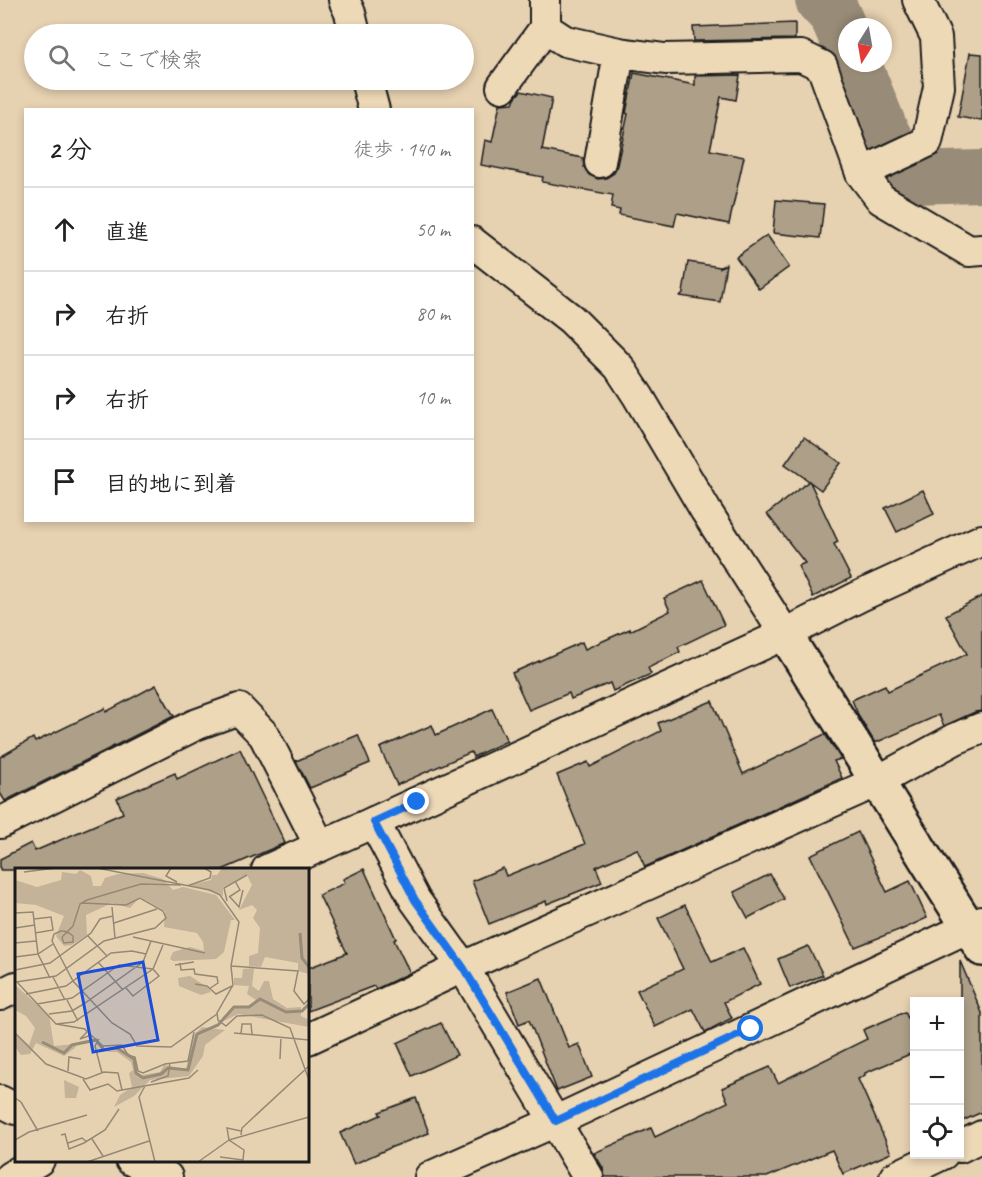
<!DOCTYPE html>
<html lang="ja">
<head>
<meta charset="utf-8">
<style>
	:root { --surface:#fff; --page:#f6f6f6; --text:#222; --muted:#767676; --line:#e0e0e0 }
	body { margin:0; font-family:Caveat,"Klee One",sans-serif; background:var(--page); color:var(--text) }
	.controls { position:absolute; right:18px; bottom:18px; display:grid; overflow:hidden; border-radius:0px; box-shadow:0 3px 9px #0003 }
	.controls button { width:54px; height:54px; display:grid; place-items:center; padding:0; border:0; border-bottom:2px solid var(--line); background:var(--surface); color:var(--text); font:30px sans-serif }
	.compass { position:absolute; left:838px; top:18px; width:54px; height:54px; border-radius:50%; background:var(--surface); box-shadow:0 3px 9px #0003; rotate:191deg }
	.stop { position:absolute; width:18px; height:18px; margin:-14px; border:4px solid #1a73e8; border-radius:50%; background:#fff }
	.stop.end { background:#1a73e8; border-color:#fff; box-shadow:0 2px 6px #0008 }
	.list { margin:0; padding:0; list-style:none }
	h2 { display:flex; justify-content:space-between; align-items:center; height:78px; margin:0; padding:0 24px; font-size:26px }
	h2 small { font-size:20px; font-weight:400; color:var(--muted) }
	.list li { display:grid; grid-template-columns:39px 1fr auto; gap:18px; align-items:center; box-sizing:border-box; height:84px; padding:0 24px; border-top:2px solid var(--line) }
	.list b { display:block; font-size:22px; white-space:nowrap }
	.list em { font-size:20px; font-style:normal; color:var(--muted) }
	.icon { flex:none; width:33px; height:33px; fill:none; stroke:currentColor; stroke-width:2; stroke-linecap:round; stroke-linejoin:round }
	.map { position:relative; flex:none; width:982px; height:1177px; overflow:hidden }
	.search { position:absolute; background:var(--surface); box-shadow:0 3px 9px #0003; left:24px; top:24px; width:450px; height:66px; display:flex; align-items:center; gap:15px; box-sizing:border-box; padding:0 21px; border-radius:33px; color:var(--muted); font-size:22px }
	.panel { position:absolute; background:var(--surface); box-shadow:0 3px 9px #0003; left:24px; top:108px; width:450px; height:414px; border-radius:0px }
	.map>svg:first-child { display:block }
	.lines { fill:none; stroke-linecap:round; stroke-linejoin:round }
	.river { stroke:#988b77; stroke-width:52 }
	.building { fill:#ad9f88; stroke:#1c1c1c; stroke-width:1.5 }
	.minor-casing { stroke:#1c1c1c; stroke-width:34 }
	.tertiary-casing { stroke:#1c1c1c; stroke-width:38 }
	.minor { stroke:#eed9b7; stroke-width:30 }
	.tertiary { stroke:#eed9b7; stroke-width:33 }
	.route { stroke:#1a73e8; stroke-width:8 }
	.inset-river { fill:none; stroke:#988b77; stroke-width:3 }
	.inset-road { fill:none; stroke:#958975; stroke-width:1.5 }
	.view { fill:#1d4ed8; fill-opacity:0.15; stroke:#1d4ed8; stroke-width:3 }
	.inset-edge { fill:none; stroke:#1c1c1c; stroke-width:3 }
</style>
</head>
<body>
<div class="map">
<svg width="982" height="1177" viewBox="0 0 982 1177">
	<rect width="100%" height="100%" fill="#e6d1b1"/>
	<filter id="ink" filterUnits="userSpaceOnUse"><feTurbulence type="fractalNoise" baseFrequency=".0167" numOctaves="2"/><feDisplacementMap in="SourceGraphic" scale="12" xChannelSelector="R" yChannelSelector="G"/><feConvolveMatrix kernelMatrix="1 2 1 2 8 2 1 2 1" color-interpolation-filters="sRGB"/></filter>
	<g filter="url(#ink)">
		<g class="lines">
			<g class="river">
				<polyline points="821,0 835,15 847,43"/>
				<polyline points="855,63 883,132 908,178 982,176"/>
			</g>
		</g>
		<g class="building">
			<polygon points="795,23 795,39 694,41 693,27"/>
			<polygon points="970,53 982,54 982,121 958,117"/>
			<polygon points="634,73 695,85 695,76 740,75 736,100 721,97 710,150 744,157 729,224 677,213 674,226 619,215 620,210 611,208 613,195 542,182 543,177 481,165 485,140 492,142 500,104 513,103 515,98 521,91 552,98 542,150 583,158 584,167 589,175 598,179 606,178 614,173 617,165 628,114 626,113"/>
			<polygon points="776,200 824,204 820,238 773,233"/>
			<polygon points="767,235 789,267 759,289 736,257"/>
			<polygon points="688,262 720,267 719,268 726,264 720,302 680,296 683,293"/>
			<polygon points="804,437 841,463 821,490 810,482 838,542 834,544 851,578 813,597 798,566 805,563 767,514 809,481 785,464"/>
			<polygon points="923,490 934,514 897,532 885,508"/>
			<polygon points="703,580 724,625 678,647 680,652 648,668 651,674 613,691 610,683 571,699 569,693 529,710 512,673 582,642 585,649 630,629 630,631 670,611 664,598"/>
			<polygon points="982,596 982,711 975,712 944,726 939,715 875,743 859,717 852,700 885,685 888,691 967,654 946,615"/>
			<polygon points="156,685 174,716 5,801 0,793 0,757 33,738 35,742 105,708 106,712"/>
			<polygon points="712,701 743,774 825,734 841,759 834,761 842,778 645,867 637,849 596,867 602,882 547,904 546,901 489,924 472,881 503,868 506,876 585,844 557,775 588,762 590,767 661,731 658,723"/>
			<polygon points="492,709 507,741 473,757 471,752 397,785 380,748 432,725 436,735"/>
			<polygon points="358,735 370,763 310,788 296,761"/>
			<polygon points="240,749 285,843 222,870 0,870 0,859 31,843 35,851 123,813 117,798 175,773 177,779"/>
			<polygon points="858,832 887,892 910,881 927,918 901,930 901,929 855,947 810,855"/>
			<polygon points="364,869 396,939 394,940 410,973 376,989 374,986 308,1011 308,968 347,953 319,895 345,883 343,879"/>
			<polygon points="770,874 784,899 748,918 734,892"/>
			<polygon points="685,905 712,962 743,948 760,984 724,1002 732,1018 705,1032 693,1009 655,1027 637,990 683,969 658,918"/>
			<polygon points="808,946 823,975 790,988 778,959"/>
			<polygon points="960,961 982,1013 982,1112 960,1122"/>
			<polygon points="541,978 569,1048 579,1044 592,1077 557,1091 529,1020 519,1024 507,992"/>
			<polygon points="905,1012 915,1033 915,1052 865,1073 865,1075 858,1079 891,1153 843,1174 832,1150 767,1177 605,1177 603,1168 594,1153 651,1128 655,1137 728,1102 722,1088 770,1067 778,1083 867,1039 863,1030"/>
			<polygon points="441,1023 457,1055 412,1076 397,1043"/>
			<polygon points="416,1098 429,1133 392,1147 354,1164 340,1133 381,1115 379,1112"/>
		</g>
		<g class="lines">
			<defs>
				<g id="minor">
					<polyline points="344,0 350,13 355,34"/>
					<polyline points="545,0 545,28 565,41 619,53 665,59 801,56 822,66 861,173 881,199 969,251 982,250"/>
					<polyline points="366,80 374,110"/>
					<polyline points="502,87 545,28"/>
					<polyline points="600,162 619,53"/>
					<polyline points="861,173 927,142 939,87 936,37 918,0"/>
					<polyline points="472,242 571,319 619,367 638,396 706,511 785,634"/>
					<polyline points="374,822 415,900 463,967 588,1177"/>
					<polyline points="0,823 195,725 239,709 264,735 320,846"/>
					<polyline points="267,870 374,822 785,634 860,596 982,540"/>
					<polyline points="0,995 16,987"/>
					<polyline points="308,1039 463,967 878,781 955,739 982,728"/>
					<polyline points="0,1101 16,1109"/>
					<polyline points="960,1147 982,1136"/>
					<polyline points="131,1160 167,1177"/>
					<polyline points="10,1177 39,1160"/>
					<polyline points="430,1177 556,1121 982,921"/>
					<polyline points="895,1177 943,1154"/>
				</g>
				<polyline id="tertiary" points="785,634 982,949"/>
			</defs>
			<use href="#minor" class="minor-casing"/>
			<use href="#tertiary" class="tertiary-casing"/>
			<use href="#minor" class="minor"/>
			<use href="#tertiary" class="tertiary"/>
		</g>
	</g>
	<g class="lines" filter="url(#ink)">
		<polyline class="route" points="417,802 374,822 415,900 463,967 556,1121 751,1029"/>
	</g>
	<g transform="translate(15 868)">
		<rect width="294" height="294" fill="#e6d1b1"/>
		<path d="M207 0H294V106L283 103V95L250 89 246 99 234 98V88L243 85 245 60 238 50 242 42 237 37 224 42 237 17 232 7 208 19V28L175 17 196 12 197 7H202ZM65 2 76 8 78 18H86L90 10 103 6 128 5 148 11 158 22 168 19 201 27 220 52H216L209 84 201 91 158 93 155 91 158 84 175 79 189 83 188 74 182 65 149 59 150 43 125 29 115 40 97 35 71 47 72 67 57 77 49 78 41 68 49 48 21 37 0 35V12L22 19 46 12 47 4 61 6ZM239 100 237 118 244 123 249 113H254L258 131 272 140 286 139V148L294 152V159L223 146 209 153 216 141 234 138 241 132 232 126 234 118 219 117V110H227L228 101ZM175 108 192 119 196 124 186 127 164 118 163 110ZM0 117 34 147 39 178 59 176 61 179 49 188 21 175 15 186 6 187 0 179V165L14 177 20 160 11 148 0 142ZM187 159 210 162 190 177 188 188 174 208 135 212 119 228 99 239 105 227 117 219 114 205 118 202 116 194 102 184H90L105 181 119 191 122 204 127 207 145 204 149 197 171 201 178 168ZM49 212 64 219 61 230H50Z" fill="#c4b398"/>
		<path class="inset-river" d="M285 65 287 90 294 99M27 174 49 185 57 177 81 172 89 182 102 180 119 191 121 205 128 210 146 206 153 200 173 202 182 166 203 157 219 139H234L245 131 271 144 287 143 294 136"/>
		<path class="inset-road" d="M82 0 195 22 205 27 224 54 216 98 218 117 202 145 203 152 211 158 222 148 247 147 275 160 294 212M156 0 151 8 162 14M9 4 41 0M166 17 126 16 72 32 65 36 58 58 48 68 47 70 49 75 58 74V68L54 65 49 63H46L39 66 37 73 58 113 97 155 115 166 122 178 156 179 202 146M172 18 195 10 196 4 189 0M214 29 225 22 220 13M215 29 224 39 228 22M212 33 209 20 232 7M97 39 100 70M0 45 18 44 23 86 35 110M19 51 36 49 38 62 20 65M99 55 142 41M0 60 20 57M73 68 92 88M118 69 190 85M0 75 21 73M0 89 23 86 38 76M83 94 108 122M165 95 166 102 179 101 180 106 202 109 203 115 194 121M160 97 179 94M216 98 283 103 279 123 289 136 294 131M0 102 35 95 76 65 85 51 98 48M38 109 50 132M1 114 41 108 89 73 140 60 151 50 148 43 125 30 111 37 67 35M2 114 41 156 59 154 138 101 148 77M180 116 192 118 201 126 217 118M11 126 51 118 96 85 117 83 131 86M52 132 63 153M22 136 57 130 104 97 138 101 144 108 118 128 111 120M34 146 57 143 70 135 128 94 136 73M41 156 70 161 72 164 65 171 76 167 88 178 107 177 113 187 120 189 123 203 128 205 150 196 173 193 179 164M0 165 31 196 71 211 89 204 103 205 107 222 102 223 93 216 75 222 68 211M219 165 294 172M226 166 227 156H236L237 166M84 171 80 178 87 205M265 191 266 169M53 203 54 189 66 191M136 214 153 208 155 195M130 218 124 229 140 294M107 222 174 210 183 202M0 230 6 234 23 263M46 267 50 266 54 281 69 275 90 262 104 241M226 267 227 260 294 198M77 271 88 288M0 272 14 264 72 247M214 272 294 249M53 275 67 270 72 274M205 289 228 292 229 282 214 272 212 260 226 263M72 294 134 273M183 294 214 272"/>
		<path class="view" d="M128 94 143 172 78 184 63 106Z"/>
		<rect width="294" height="294" class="inset-edge"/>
	</g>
</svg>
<div class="controls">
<button>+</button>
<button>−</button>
<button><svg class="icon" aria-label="locate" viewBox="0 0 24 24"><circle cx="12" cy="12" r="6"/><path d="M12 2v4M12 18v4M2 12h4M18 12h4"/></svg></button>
</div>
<svg class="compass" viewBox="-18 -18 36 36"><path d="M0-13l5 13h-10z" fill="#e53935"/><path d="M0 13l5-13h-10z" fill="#767676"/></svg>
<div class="stop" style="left:751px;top:1029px"></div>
<div class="stop end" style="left:417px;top:802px"></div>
<div class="search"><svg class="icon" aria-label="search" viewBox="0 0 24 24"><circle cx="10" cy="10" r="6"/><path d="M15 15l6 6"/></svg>ここで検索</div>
<section class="panel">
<h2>2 分<small>徒歩 · 140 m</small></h2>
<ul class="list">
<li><svg class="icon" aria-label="ahead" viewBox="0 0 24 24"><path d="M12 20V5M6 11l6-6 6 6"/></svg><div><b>直進</b></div><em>50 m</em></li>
<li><svg class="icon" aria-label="right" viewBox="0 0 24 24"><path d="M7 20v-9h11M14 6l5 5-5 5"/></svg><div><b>右折</b></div><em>80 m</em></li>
<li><svg class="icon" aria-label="right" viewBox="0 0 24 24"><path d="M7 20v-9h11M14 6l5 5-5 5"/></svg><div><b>右折</b></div><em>10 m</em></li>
<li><svg class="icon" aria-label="arrive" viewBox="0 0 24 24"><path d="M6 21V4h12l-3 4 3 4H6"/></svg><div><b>目的地に到着</b></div></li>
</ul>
</section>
</div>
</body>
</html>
